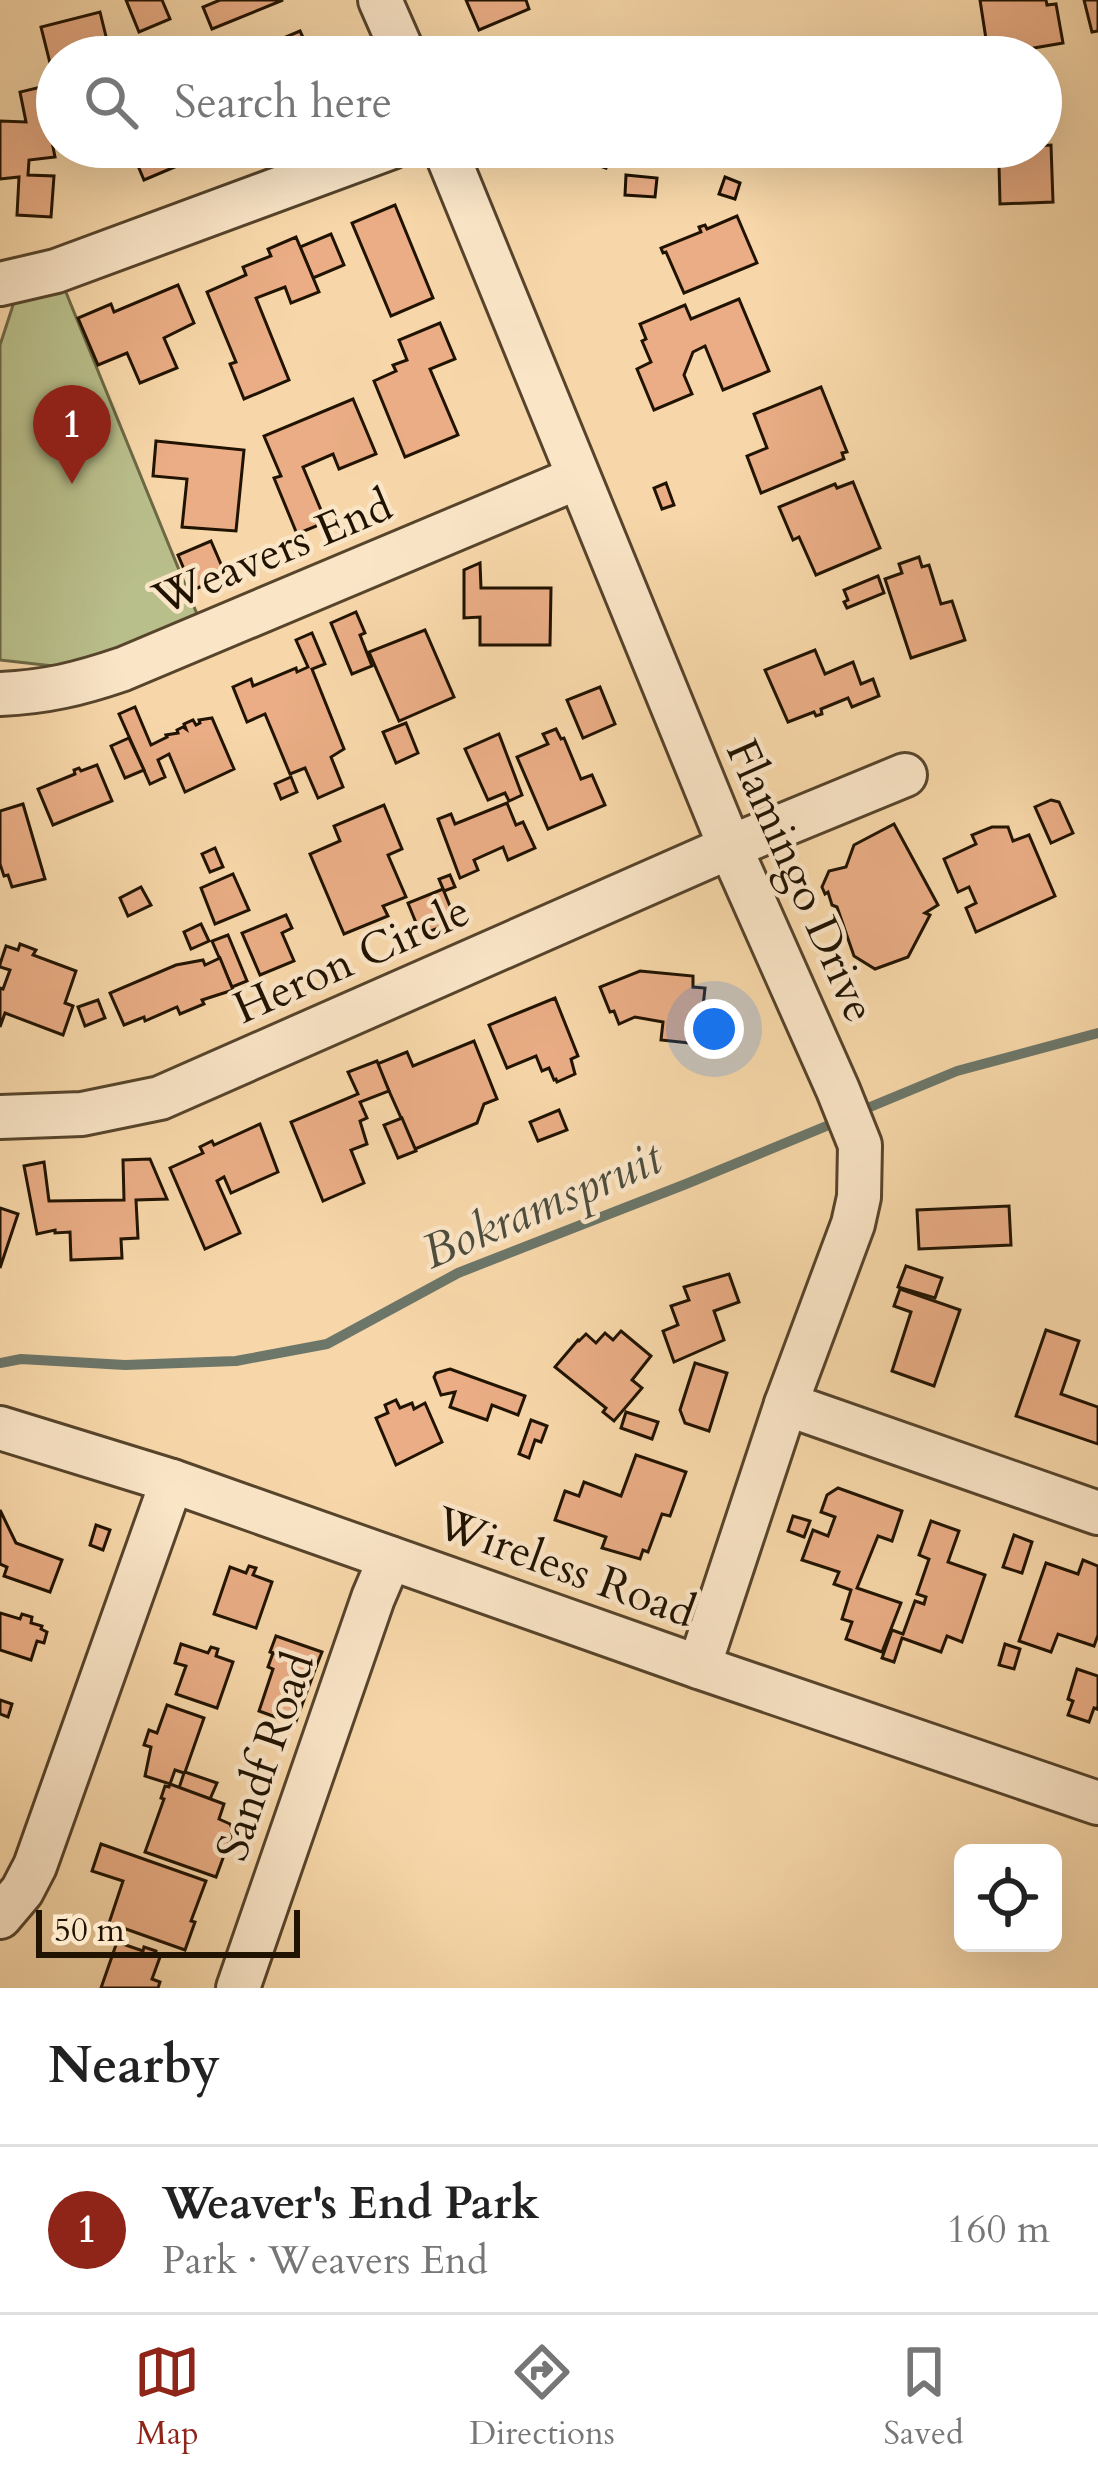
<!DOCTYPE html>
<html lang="en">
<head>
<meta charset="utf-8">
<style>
	:root { --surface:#fff; --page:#f2f2f2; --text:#222; --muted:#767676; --line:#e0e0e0; --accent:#8f2418 }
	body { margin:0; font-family:Cardo,serif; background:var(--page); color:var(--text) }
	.controls { position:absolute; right:36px; bottom:36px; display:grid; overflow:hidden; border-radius:18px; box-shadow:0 12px 48px #0002 }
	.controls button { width:108px; height:108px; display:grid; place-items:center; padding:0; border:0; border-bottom:3px solid var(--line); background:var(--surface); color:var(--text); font:60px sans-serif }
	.scale { position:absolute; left:36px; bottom:30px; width:264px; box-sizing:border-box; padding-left:12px; border:6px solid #211301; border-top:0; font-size:33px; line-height:42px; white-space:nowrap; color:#211301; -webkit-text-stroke:9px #fae5c7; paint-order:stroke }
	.you { position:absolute; left:714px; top:1029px; width:42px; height:42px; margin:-30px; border:9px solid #fff; border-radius:50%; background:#1a73e8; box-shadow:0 0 0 18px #1a73e833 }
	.badge { display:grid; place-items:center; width:78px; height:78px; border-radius:50%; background:var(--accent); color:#fff; font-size:39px; font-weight:700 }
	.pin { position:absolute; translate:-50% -99px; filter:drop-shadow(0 3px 6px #0008) }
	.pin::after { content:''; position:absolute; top:63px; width:42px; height:36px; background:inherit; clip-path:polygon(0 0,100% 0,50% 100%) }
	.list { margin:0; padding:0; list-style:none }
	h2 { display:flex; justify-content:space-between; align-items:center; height:156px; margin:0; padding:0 48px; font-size:51px }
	h2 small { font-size:39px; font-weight:400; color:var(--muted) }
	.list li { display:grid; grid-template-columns:78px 1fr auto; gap:36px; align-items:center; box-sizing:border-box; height:168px; padding:0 48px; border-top:3px solid var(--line) }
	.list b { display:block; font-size:45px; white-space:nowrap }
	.list p { margin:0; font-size:39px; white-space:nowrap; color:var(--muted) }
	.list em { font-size:39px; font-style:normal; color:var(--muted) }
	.icon { flex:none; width:66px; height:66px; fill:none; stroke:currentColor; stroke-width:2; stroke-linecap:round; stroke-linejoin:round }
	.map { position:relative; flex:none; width:1098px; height:1988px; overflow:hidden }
	.search { position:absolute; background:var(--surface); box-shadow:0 12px 48px #0002; left:36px; right:36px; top:36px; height:132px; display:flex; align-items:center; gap:30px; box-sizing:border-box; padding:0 42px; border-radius:66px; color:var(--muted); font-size:45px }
	.sheet { height:324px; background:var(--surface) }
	nav { display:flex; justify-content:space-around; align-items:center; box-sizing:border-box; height:168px; border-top:3px solid var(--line); background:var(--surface); font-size:33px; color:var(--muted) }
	nav a { display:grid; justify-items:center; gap:6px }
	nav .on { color:var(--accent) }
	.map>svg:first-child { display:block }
	.green { fill:#b9bf8b; stroke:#6d6946; stroke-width:3 }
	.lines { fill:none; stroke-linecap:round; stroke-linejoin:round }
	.stream { stroke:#6c7669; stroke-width:10 }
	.building { fill:#eaad85; stroke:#211301; stroke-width:3 }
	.minor-casing { stroke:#56442b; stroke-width:48 }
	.minor { stroke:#fae5c7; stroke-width:42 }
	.labels { text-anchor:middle; stroke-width:9; stroke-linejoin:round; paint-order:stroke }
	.street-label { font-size:45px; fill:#211301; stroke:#fae5c7 }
	.water-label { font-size:48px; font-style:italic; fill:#4d4d3e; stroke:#fae5c7 }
</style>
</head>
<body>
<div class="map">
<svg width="1098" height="1988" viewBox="0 0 1098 1988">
	<rect width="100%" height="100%" fill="#f7d7a9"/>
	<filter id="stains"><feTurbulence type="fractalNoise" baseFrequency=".00167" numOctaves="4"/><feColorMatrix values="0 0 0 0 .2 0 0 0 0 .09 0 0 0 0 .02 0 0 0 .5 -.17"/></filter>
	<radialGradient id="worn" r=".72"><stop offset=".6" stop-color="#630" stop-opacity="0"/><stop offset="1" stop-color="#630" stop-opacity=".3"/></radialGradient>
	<polygon class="green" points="63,285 201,624 80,669 0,660 0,345 17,293"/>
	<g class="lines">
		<g class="stream">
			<polyline points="858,1112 957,1071 1098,1033"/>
			<polyline points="0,1363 21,1359 125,1365 236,1361 327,1344 458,1273 686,1184 841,1120"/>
		</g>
	</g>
	<g class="building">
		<polygon points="126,0 162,0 170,19 139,32"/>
		<polygon points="220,0 283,0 212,29 203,7"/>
		<polygon points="466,0 526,0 529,9 479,30"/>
		<polygon points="980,0 1046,0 1047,5 1056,4 1063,43 1028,49 1030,57 979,57 978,53 988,52"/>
		<polygon points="1084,0 1098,0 1098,31 1092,32"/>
		<polygon points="100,12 111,57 57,57 57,91 41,27"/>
		<polygon points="300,31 312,57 238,57"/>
		<polygon points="41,87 55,157 29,160 28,175 54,176 51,217 17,215 19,177 0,179 0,121 26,122 20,92"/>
		<polygon points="1051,145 1053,202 1000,204 999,165 989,166 989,149"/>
		<polygon points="130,147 183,147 189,161 144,180"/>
		<polygon points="183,147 222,147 189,161"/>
		<polygon points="565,147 615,147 606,168 563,153"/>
		<polygon points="626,175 657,178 655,197 625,195"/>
		<polygon points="725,177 740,183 735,199 719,194"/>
		<polygon points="395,205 433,298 391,316 352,223"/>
		<polygon points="737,216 757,263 684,293 666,252 663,253 661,248 701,232 699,227 705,225 707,229"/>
		<polygon points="331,234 344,265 313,278 300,247"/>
		<polygon points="296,237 319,292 291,303 285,287 256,298 289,380 244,399 230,364 236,362 207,292 246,275 243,267 271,256 268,249"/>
		<polygon points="178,285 194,323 164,338 177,368 140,383 127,353 98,365 78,318 111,304 114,312"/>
		<polygon points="739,299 769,371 723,390 705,346 693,352 684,375 692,394 654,410 637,369 651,362 642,341 646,339 640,324 685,305 691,319"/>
		<polygon points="440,323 455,359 430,369 458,435 405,457 374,381 396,371 393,365 407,360 399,340"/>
		<polygon points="821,387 847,452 842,453 844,459 761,493 747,456 767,448 754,414"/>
		<polygon points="353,399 376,454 339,469 333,454 303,467 326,522 297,534 274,478 281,476 264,436"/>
		<polygon points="156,441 244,450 236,531 182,527 187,479 153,476"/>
		<polygon points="853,482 880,548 816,575 799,537 793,540 779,507 835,484 837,488"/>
		<polygon points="666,483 674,505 662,509 654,488"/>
		<polygon points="211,541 226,576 193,590 178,555"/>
		<polygon points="919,557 922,567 929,565 941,604 952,601 965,640 911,658 885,579 902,573 899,564"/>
		<polygon points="480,563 481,588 551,588 550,645 480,645 480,617 464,618 464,570"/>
		<polygon points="878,576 884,593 847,608 844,602 848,600 844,590"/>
		<polygon points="356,612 365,633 360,635 372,666 352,674 331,623"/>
		<polygon points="425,630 454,697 399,721 369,652"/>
		<polygon points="312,633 325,664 312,669 344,749 331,757 343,787 318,798 305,768 290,774 265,714 247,722 233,687 251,679 253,686 296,668 297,672 308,667 296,640"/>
		<polygon points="815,650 825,674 853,662 861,684 873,679 879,696 852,707 848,698 821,709 822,714 816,716 814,712 788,722 765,670"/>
		<polygon points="600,687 615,724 583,738 567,700"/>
		<polygon points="135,707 151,745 167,737 166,735 178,733 177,730 183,727 186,729 184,724 193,720 196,725 200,723 199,720 212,718 234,769 185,792 169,754 158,760 165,777 150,784 119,714"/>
		<polygon points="406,723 418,753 396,763 383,732"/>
		<polygon points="556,729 561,739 564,738 581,779 592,775 605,805 548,829 517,757 548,744 543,734"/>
		<polygon points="499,734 522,795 509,801 505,793 488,800 465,749"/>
		<polygon points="129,738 144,770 125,778 111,746"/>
		<polygon points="97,765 112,801 53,825 38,789 75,774 74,770 79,768 81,771"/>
		<polygon points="291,777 297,792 281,799 275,784"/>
		<polygon points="1051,800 1059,802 1073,833 1051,843 1035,807"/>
		<polygon points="507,803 516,825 523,822 535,848 508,860 503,847 474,860 478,870 460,878 438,819 451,814 455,824"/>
		<polygon points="23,804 45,879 12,887 8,875 4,876 0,864 0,811"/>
		<polygon points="384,805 402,849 388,855 406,897 383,906 388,916 344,934 310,854 340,841 334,826"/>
		<polygon points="894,824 938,905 925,913 930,915 908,957 875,969 854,956 837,907 832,905 828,892 825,894 822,887 829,871 846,867 854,845"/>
		<polygon points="992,827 1008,827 1013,841 1029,835 1055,896 976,932 966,908 976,903 969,887 958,892 944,859 976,844 972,835"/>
		<polygon points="215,848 223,867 210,872 202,854"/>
		<polygon points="233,874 249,910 215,924 201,888"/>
		<polygon points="450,875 455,887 444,891 439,879"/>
		<polygon points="141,887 151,905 128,916 120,898"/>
		<polygon points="443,889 456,921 421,935 408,903"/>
		<polygon points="286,915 292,928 282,933 294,961 260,975 242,933"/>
		<polygon points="201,924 209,941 191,949 184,932"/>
		<polygon points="228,935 247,981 232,987 212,941"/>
		<polygon points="20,944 36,950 33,955 76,971 65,1003 73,1006 63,1035 5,1013 0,1027 0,988 3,989 10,970 0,967 0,964 6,946 18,950"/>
		<polygon points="220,958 233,990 202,1000 204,1004 180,1014 177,1007 145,1021 144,1017 124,1025 110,993 176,965 203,960 205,965"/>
		<polygon points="640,971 693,976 693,987 705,988 699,1044 661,1040 663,1022 635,1017 619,1024 614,1011 610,1012 600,987"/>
		<polygon points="555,998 578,1056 571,1059 575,1074 557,1082 556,1079 554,1080 549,1068 542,1071 536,1056 507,1068 489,1025"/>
		<polygon points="98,1000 105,1018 85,1026 78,1007"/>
		<polygon points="474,1041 497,1099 484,1104 477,1123 415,1149 377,1064 407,1052 413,1066"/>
		<polygon points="377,1061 389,1091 360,1102 367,1118 360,1121 367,1144 351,1150 364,1183 323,1201 291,1122 358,1094 348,1072"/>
		<polygon points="559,1110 567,1130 538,1141 530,1122"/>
		<polygon points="402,1118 416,1151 398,1158 384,1125"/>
		<polygon points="260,1124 278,1172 231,1193 224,1177 217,1181 240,1233 205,1249 170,1168 203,1153 200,1147 212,1141 214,1145"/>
		<polygon points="150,1159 167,1199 136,1200 138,1238 121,1239 122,1258 71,1260 70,1232 55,1233 55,1230 37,1234 24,1166 44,1162 49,1201 124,1200 123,1160"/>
		<polygon points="1009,1206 1011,1245 919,1249 917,1210"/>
		<polygon points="0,1208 18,1214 0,1268"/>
		<polygon points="906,1266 942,1278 935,1298 898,1287"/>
		<polygon points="729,1274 739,1302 714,1311 724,1340 674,1362 663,1331 678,1325 671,1306 689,1300 684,1287"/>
		<polygon points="900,1289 960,1310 934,1386 892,1371 911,1312 894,1306"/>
		<polygon points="1046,1330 1079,1341 1061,1394 1098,1407 1098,1444 1016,1416"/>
		<polygon points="621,1331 651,1356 632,1380 642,1388 614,1421 603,1412 606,1408 555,1367 578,1340 579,1341 586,1334 596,1343 605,1333 613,1340"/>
		<polygon points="695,1363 727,1373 709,1431 685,1423 680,1410"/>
		<polygon points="450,1369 525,1396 518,1415 492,1405 487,1420 450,1407 455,1392 441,1395 434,1377 436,1373"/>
		<polygon points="396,1400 400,1408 412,1403 414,1409 425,1403 442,1442 396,1465 376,1418 388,1413 385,1405"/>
		<polygon points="626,1412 658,1422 652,1439 621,1428"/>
		<polygon points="531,1420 547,1426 541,1442 535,1440 529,1458 519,1454"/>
		<polygon points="636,1455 686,1472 670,1516 662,1514 648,1552 643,1550 640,1559 602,1548 606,1537 555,1520 565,1491 579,1496 584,1482 621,1496"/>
		<polygon points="838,1488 902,1511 892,1541 878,1536 857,1588 901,1603 882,1652 846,1639 852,1622 842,1619 851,1590 834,1584 839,1572 802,1560 813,1530 828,1536 835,1517 821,1512 827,1495"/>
		<polygon points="0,1510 16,1543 62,1560 50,1592 4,1576 7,1567 0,1564"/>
		<polygon points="793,1516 810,1521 804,1537 788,1531"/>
		<polygon points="931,1521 959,1531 948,1562 985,1575 962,1642 947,1636 941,1652 902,1638 894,1662 882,1658 892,1630 903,1634 915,1601 924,1604 926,1597 917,1594 929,1559 919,1555"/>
		<polygon points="96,1525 110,1530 103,1550 90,1545"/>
		<polygon points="1014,1535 1032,1542 1022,1573 1003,1567"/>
		<polygon points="1083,1560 1098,1566 1098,1635 1094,1646 1058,1634 1051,1652 1019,1641 1046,1563 1078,1574"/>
		<polygon points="249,1566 256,1568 253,1575 272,1582 256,1628 214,1614 230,1567 246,1573"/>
		<polygon points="0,1613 20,1619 22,1614 32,1617 31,1623 42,1626 41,1629 47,1632 44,1643 37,1641 31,1660 0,1650"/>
		<polygon points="276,1636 322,1652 316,1667 270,1652"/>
		<polygon points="181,1644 208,1653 211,1647 218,1649 216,1656 233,1662 217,1708 176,1694 186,1666 175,1663"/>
		<polygon points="1005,1644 1020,1649 1014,1669 999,1665"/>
		<polygon points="273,1653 316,1667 295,1724 259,1711 273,1669 268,1667"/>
		<polygon points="1077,1669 1098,1676 1098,1706 1097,1709 1094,1708 1089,1722 1068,1715 1073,1701 1068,1699"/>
		<polygon points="0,1700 12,1704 8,1717 0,1714"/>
		<polygon points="167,1705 204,1718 185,1772 217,1783 210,1799 179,1788 184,1773 175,1770 170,1784 145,1776 151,1747 144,1745 149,1730 157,1733"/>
		<polygon points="170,1784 224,1804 219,1819 230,1824 233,1831 216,1877 145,1852 164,1799 161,1798 165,1786 169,1787"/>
		<polygon points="101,1844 206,1881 191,1921 195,1922 185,1950 109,1923 123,1881 92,1871"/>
		<polygon points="117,1942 143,1951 144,1947 156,1951 155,1955 160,1957 152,1979 160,1982 158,1988 101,1988"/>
	</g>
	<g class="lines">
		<defs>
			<g id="minor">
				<polyline points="380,0 405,57"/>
				<polyline points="444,147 730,847 838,1090 860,1145 859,1197 853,1224 786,1404 699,1667"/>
				<polyline points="0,284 56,271 392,147"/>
				<path d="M0 694C46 692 79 684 123 669L577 478"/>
				<polyline points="0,1117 82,1114 160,1098 730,847 905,775"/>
				<polyline points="786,1404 1098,1513"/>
				<polyline points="0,1428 172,1481 699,1667 1098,1803"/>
				<polyline points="0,1917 22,1891 35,1866 172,1481"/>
				<polyline points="238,1988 373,1598 390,1558"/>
			</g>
		</defs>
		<use href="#minor" class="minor-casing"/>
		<use href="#minor" class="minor"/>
	</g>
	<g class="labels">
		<g class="street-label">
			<text transform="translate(272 551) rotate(-23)" y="16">Weavers End</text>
			<text transform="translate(802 880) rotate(66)" y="16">Flamingo Drive</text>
			<text transform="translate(351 958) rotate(-24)" y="16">Heron Circle</text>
			<text transform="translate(566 1566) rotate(20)" y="16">Wireless Road</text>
			<text transform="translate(264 1756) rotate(-71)" y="16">Sandf Road</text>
		</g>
		<g class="water-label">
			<text transform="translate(541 1204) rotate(-23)" y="17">Bokramspruit</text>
		</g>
	</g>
	<rect width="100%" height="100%" filter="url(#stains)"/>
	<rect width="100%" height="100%" fill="url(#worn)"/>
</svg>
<div class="controls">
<button><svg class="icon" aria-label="locate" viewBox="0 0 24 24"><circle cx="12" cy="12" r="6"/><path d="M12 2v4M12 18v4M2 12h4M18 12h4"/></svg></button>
</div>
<div class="scale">50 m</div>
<div class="you"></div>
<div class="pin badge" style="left:72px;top:484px">1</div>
<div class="search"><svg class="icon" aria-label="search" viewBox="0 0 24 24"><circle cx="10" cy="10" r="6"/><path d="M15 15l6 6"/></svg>Search here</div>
</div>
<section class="sheet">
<h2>Nearby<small></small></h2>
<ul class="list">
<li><span class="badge">1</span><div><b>Weaver's End Park</b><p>Park · Weavers End</p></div><em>160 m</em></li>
</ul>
</section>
<nav>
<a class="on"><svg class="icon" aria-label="map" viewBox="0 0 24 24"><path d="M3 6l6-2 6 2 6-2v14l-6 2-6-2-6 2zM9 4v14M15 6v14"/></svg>Map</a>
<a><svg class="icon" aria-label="directions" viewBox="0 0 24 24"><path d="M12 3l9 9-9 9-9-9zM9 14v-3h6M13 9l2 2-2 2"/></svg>Directions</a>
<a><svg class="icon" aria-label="saved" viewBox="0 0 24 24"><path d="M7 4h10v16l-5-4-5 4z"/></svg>Saved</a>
</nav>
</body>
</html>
